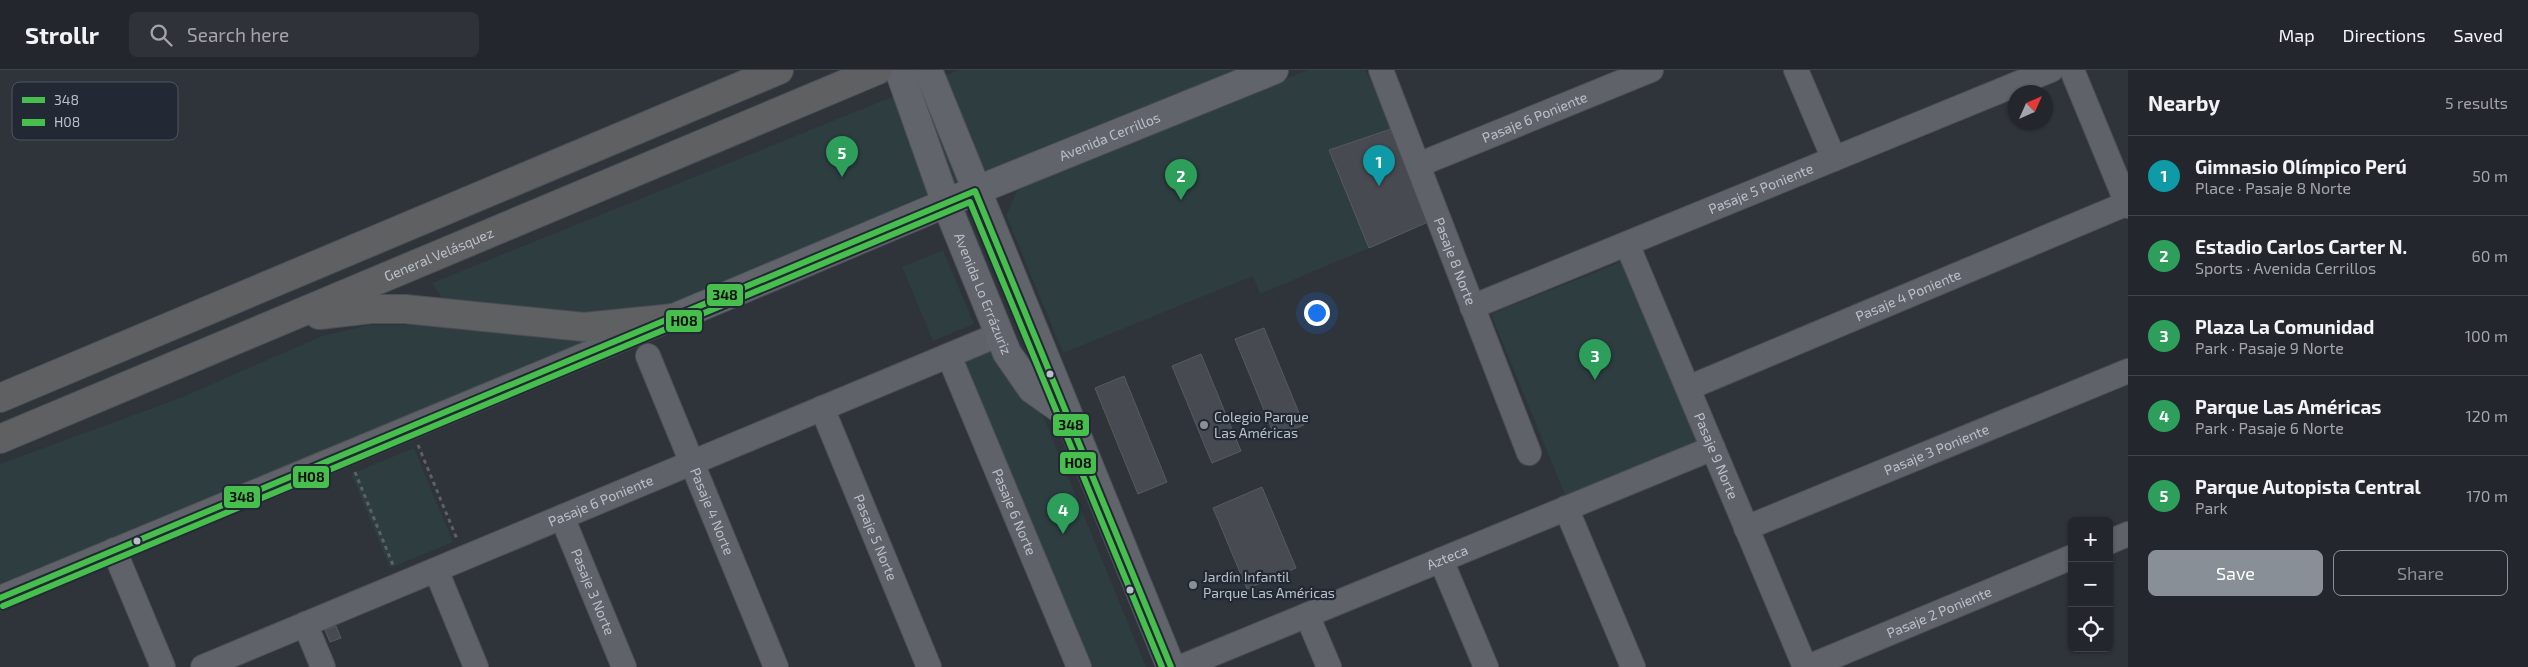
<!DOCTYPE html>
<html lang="en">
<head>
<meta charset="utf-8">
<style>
	:root { --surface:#23262c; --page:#2f3238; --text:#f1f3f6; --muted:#a3a5a9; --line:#404348; --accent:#898f97 }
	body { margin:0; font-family:"Exo 2",sans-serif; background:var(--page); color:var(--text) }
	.controls { position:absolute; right:15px; bottom:15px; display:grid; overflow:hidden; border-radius:8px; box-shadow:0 1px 4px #0004 }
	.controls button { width:45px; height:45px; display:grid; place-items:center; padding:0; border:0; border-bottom:1px solid var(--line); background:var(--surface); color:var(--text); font:25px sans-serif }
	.compass { position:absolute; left:2008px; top:15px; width:45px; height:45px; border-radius:50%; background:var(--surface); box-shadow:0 1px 4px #0004; rotate:45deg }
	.you { position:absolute; left:1316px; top:242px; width:18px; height:18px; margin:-12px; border:4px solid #fff; border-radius:50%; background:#1a73e8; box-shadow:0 0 0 8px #1a73e833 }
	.badge { display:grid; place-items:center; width:32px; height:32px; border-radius:50%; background:var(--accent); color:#fff; font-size:16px; font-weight:700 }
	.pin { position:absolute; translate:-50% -41px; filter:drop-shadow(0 1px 2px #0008) }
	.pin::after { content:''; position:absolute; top:26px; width:18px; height:15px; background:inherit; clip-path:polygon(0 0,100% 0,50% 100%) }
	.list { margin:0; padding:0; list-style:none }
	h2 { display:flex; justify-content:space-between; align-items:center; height:65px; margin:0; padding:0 20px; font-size:21px }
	h2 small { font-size:16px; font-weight:400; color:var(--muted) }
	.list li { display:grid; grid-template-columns:32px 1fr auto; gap:15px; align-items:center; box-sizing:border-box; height:80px; padding:0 20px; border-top:1px solid var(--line) }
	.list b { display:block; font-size:19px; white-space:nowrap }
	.list p { margin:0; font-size:16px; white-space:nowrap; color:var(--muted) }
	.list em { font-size:16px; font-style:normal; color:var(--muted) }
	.actions { display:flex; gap:10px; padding:15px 20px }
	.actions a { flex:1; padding:11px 0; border:1px solid var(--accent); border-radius:8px; text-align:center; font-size:18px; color:var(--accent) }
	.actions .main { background:var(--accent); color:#fff }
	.icon { flex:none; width:28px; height:28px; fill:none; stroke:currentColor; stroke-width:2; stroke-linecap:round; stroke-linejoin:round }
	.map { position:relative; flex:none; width:2128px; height:597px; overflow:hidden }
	header { display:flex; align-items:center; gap:30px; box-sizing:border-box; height:70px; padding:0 25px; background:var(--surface); border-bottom:1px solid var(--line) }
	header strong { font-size:24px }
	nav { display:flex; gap:28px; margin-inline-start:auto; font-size:18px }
	.search { width:350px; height:45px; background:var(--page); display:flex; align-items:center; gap:12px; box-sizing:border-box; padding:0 18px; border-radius:8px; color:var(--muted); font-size:19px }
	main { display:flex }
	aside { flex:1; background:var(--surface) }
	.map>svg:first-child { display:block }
	.green { fill:#2d3d40 }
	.building { fill:#474a50; stroke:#575a61 }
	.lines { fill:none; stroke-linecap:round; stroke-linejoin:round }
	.minor-casing { stroke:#4c4f54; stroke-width:26 }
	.major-casing { stroke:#4c5056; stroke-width:30 }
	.highway-casing { stroke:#4b4f55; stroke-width:30 }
	.path { stroke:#5d6165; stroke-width:3; stroke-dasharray:4 4; stroke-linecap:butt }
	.minor { stroke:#5f6268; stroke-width:24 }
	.major { stroke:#61646a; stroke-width:28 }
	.highway { stroke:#5e6062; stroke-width:28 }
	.bus-1-casing { stroke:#222934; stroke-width:10 }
	.bus-2-casing { stroke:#222934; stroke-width:10 }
	.bus-1 { stroke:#46bf4c; stroke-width:6 }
	.bus-2 { stroke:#46bf4c; stroke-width:6 }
	.bus-dot { fill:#bac0c9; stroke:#222934; stroke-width:2 }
	.poi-dot { fill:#898f97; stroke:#222934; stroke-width:2 }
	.labels { text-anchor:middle; stroke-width:4.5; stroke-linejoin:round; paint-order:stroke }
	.street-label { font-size:14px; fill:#bac0c9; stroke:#222934 }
	.poi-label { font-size:14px; fill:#bac0c9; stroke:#222934; text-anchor:start }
	.key { fill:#222934; stroke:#505661; stroke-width:1 }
	.key-label { font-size:14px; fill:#bac0c9 }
	.line-badge { stroke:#222934; stroke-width:2 }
	.pale-badge-label { font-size:14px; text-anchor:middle; font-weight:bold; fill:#111 }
</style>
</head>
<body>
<header>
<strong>Strollr</strong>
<div class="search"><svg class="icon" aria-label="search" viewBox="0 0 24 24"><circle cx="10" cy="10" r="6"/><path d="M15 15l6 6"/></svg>Search here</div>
<nav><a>Map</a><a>Directions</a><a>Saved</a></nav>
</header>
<main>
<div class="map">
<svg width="2128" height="597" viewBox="0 0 2128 597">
	<rect width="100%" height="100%" fill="#2f333a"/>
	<g class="green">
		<polygon points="959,0 1234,0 700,231 601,250 443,230 432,213"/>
		<polygon points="1308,0 1365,0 1394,58 1329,80 1369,178 1260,224 1253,206 1063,283 1006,145 1020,115"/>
		<polygon points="943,180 974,254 933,271 902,197"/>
		<polygon points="1623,191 1699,377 1567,430 1491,244"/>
		<polygon points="369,255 433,255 596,272 0,514 0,394 180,328 322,266"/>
		<polygon points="994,279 1037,331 1146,597 1089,597 963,293"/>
		<polygon points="414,378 453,472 390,498 351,404"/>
	</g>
	<g class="building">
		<polygon points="1394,58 1428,152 1369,178 1329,80"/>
		<polygon points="1264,258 1304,355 1275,367 1235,269"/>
		<polygon points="1201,284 1241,381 1212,393 1172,296"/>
		<polygon points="1124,306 1167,412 1138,424 1095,318"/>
		<polygon points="1262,417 1296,498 1247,519 1213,438"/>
		<polygon points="336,556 341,568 330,572 325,560"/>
	</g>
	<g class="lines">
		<defs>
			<g id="minor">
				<path id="s1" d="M1381 0 1529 383"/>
				<polyline points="1796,0 1834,89"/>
				<polyline points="2072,0 2128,136"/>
				<path id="s2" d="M1418 95 1651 0"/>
				<path id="s3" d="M1627 174 1805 597"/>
				<path id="s4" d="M1472 237 2051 0"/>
				<path id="s5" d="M648 286 776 597"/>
				<path id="s6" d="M949 286 1079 597"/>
				<path id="s7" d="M1688 318 2128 133"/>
				<path id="s8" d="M822 338 929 597"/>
				<polyline points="1566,438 1633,597"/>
				<path id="s9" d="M562 447 624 597"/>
				<path id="s10" d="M1746 458 2128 301"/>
				<polyline points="2109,472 2128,464"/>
				<polyline points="114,480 163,597"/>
				<polyline points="1441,490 1486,597"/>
				<polyline points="436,500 476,597"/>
				<polyline points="0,528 659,254"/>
				<polyline points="1307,545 1329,597"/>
				<polyline points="305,554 323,597"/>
				<path id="s11" d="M203 597 1000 264"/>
				<path id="s12" d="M1181 597 1713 378"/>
				<path id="s13" d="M1808 597 2072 487"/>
			</g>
			<g id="major">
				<path id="s14" d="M899 0 946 133 1007 283 1032 319 1066 343"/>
				<polyline points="928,0 1171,597"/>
				<path id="s15" d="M674 248 975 121 1274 0"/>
			</g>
			<g id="highway">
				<polyline points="319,245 371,239 405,239 584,257 674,248"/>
				<polyline points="0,328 779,0"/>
				<path id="s16" d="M0 369 878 0"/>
			</g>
		</defs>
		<use href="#minor" class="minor-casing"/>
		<use href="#major" class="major-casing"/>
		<use href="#highway" class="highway-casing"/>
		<g class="path">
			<polyline points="418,375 457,469"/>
			<polyline points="355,402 393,495"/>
		</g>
		<use href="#minor" class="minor"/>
		<use href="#major" class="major"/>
		<use href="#highway" class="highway"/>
		<defs>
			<polyline id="bus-1" points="0,528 975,121 1171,597"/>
			<polyline id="bus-2" points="3,536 970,132 1162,597"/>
		</defs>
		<use href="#bus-1" class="bus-1-casing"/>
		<use href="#bus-2" class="bus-2-casing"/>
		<use href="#bus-1" class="bus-1"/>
		<use href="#bus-2" class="bus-2"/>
	</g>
	<g class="bus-dot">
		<circle cx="1050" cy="304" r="4.5"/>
		<circle cx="137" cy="471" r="4.5"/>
		<circle cx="1130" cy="520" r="4.5"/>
	</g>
	<g class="poi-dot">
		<circle cx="1204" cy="355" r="5"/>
		<circle cx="1193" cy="515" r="5"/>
	</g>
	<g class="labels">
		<g class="street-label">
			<text dy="5" stroke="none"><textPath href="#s2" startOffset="126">Pasaje 6 Poniente</textPath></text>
			<text dy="5" stroke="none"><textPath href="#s15" startOffset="472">Avenida Cerrillos</textPath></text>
			<text dy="5" stroke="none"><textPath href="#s4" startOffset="312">Pasaje 5 Poniente</textPath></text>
			<text dy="5" stroke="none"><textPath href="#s16" startOffset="476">General Velásquez</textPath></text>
			<text dy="5" stroke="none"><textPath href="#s1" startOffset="205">Pasaje 8 Norte</textPath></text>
			<text dy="5" stroke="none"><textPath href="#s14" startOffset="239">Avenida Lo Errázuriz</textPath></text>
			<text dy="5" stroke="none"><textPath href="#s7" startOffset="239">Pasaje 4 Poniente</textPath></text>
			<text dy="5" stroke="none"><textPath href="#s10" startOffset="206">Pasaje 3 Poniente</textPath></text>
			<text dy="5" stroke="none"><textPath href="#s3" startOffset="230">Pasaje 9 Norte</textPath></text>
			<text dy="5" stroke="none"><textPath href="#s11" startOffset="431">Pasaje 6 Poniente</textPath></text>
			<text dy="5" stroke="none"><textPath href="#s5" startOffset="168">Pasaje 4 Norte</textPath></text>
			<text dy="5" stroke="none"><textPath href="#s6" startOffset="169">Pasaje 6 Norte</textPath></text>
			<text dy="5" stroke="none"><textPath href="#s8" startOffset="140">Pasaje 5 Norte</textPath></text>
			<text dy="5" stroke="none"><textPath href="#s12" startOffset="288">Azteca</textPath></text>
			<text dy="5" stroke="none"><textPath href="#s9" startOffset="81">Pasaje 3 Norte</textPath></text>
			<text dy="5" stroke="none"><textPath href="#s13" startOffset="142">Pasaje 2 Poniente</textPath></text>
		</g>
		<g class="poi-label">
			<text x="1214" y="352">Colegio Parque<tspan x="1214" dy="16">Las Américas</tspan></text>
			<text x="1203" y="512">Jardín Infantil<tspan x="1203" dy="16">Parque Las Américas</tspan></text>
		</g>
	</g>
	<rect x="12" y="12" width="166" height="58" rx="8" class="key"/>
	<rect x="22" y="27" width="23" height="6" fill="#46bf4c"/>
	<rect x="22" y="49" width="23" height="7" fill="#46bf4c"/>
	<g class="key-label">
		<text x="54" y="35">348</text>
		<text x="54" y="57">H08</text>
	</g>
	<g class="line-badge">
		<rect x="706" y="213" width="38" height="24" rx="5" fill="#46bf4c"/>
		<rect x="665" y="239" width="38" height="24" rx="5" fill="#46bf4c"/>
		<rect x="1052" y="343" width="38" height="24" rx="5" fill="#46bf4c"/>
		<rect x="1059" y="381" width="38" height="24" rx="5" fill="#46bf4c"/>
		<rect x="292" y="395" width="38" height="24" rx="5" fill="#46bf4c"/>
		<rect x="223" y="415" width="38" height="24" rx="5" fill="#46bf4c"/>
	</g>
	<g class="pale-badge-label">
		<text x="725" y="230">348</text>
		<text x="684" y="256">H08</text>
		<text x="1071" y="360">348</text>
		<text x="1078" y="398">H08</text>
		<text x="311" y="412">H08</text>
		<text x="242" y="432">348</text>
	</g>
</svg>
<div class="controls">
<button>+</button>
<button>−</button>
<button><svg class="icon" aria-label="locate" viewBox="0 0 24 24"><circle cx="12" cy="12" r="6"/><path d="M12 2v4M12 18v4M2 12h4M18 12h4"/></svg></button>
</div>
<svg class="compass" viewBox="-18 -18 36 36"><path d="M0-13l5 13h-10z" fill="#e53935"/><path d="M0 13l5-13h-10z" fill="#a3a5a9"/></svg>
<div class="you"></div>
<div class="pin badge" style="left:1379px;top:116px;background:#0f9aa8">1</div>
<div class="pin badge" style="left:1181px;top:130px;background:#2e9e5b">2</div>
<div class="pin badge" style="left:1595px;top:310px;background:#2e9e5b">3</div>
<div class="pin badge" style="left:1063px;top:464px;background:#2e9e5b">4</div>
<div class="pin badge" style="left:842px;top:107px;background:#2e9e5b">5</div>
</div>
<aside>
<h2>Nearby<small>5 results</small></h2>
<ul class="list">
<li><span class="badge" style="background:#0f9aa8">1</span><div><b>Gimnasio Olímpico Perú</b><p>Place · Pasaje 8 Norte</p></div><em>50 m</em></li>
<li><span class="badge" style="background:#2e9e5b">2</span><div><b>Estadio Carlos Carter N.</b><p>Sports · Avenida Cerrillos</p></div><em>60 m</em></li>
<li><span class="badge" style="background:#2e9e5b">3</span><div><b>Plaza La Comunidad</b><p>Park · Pasaje 9 Norte</p></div><em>100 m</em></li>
<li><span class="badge" style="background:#2e9e5b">4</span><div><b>Parque Las Américas</b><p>Park · Pasaje 6 Norte</p></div><em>120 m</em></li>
<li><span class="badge" style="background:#2e9e5b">5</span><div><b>Parque Autopista Central</b><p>Park</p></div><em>170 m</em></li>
</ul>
<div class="actions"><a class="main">Save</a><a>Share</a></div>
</aside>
</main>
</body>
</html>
